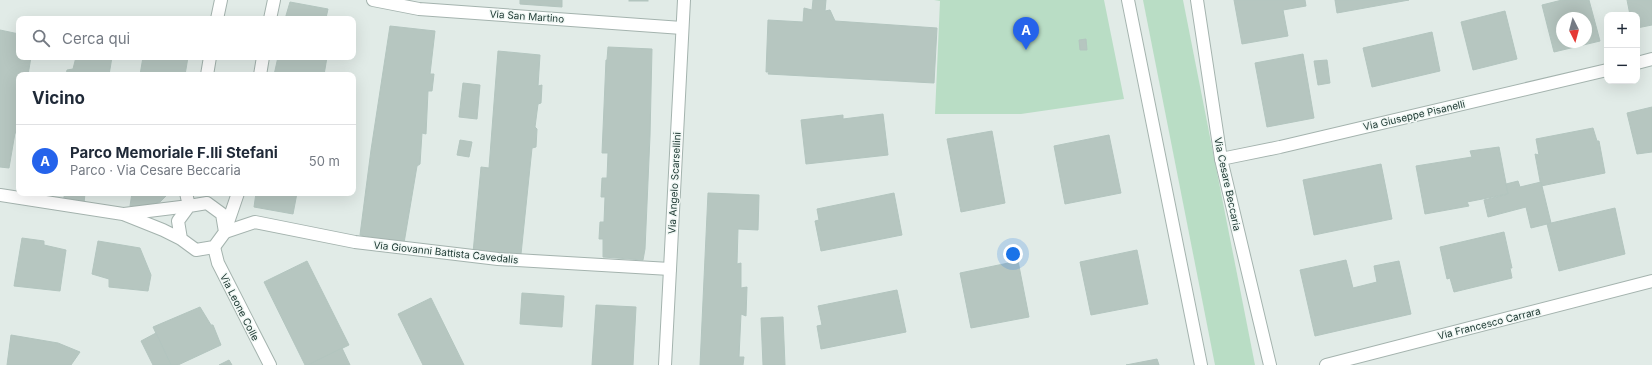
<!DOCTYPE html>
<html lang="it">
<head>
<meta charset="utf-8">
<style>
	:root { --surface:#fff; --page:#f2f2f3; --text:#1f2937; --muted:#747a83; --line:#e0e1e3; --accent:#2563eb }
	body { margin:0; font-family:Inter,sans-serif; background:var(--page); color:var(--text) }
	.controls { position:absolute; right:12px; top:12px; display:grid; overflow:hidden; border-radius:8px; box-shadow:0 4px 16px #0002 }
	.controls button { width:36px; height:36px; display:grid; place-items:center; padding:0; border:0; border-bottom:1px solid var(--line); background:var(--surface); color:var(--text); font:20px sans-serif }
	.compass { position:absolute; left:1556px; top:12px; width:36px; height:36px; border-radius:50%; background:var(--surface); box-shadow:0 4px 16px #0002; rotate:174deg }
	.you { position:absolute; left:1013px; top:254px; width:14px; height:14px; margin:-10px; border:3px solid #fff; border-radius:50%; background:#1a73e8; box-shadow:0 0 0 6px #1a73e833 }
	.badge { display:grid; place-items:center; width:26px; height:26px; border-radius:50%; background:var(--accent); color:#fff; font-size:13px; font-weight:700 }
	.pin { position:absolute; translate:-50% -33px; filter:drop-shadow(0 1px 2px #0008) }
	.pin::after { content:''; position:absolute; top:21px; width:14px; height:12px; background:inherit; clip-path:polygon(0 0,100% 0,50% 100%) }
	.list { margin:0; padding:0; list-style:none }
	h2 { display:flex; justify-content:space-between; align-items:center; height:52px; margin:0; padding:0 16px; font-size:17px }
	h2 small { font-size:13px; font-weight:400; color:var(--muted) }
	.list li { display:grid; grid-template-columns:26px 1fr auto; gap:12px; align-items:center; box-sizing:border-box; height:72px; padding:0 16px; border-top:1px solid var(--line) }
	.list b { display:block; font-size:15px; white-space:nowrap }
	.list p { margin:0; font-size:13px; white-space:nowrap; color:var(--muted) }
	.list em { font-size:13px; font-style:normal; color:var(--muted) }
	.icon { flex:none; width:22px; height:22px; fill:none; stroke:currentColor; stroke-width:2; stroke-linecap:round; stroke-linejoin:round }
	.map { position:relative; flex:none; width:1652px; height:365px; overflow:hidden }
	.search { position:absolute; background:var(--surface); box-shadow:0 4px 16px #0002; left:16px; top:16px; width:340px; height:44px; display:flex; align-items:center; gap:10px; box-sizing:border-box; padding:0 14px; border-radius:8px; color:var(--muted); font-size:15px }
	.panel { position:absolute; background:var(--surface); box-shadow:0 4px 16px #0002; left:16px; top:72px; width:340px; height:124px; border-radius:8px }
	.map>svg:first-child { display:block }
	.green { fill:#b9ddc5 }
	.building { fill:#b6c6c0; stroke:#b3c5bf; fill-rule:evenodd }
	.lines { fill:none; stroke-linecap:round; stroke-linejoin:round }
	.minor-casing { stroke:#a4b3ae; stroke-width:14 }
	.minor { stroke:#fff; stroke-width:12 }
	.labels { text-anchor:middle; stroke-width:3; stroke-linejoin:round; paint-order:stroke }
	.street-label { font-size:10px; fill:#213c36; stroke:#f1f8f5 }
</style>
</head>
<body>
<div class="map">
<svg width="1652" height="365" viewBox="0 0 1652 365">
	<rect width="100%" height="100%" fill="#e1ebe7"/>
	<g class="green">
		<polygon points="934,0 1104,0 1124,99 1021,114 935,114 940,1"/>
		<polygon points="1143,0 1183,0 1255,365 1215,365"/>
	</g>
	<g class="building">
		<polygon points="520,0 562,0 562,7 520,4"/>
		<rect x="629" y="0" width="19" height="1"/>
		<polygon points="813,0 826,0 825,11 830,10 835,21 937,28 934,83 768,74 769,72 766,72 768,20 803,22 804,8 812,10"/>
		<polygon points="1234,0 1305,0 1306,6 1283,10 1288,36 1242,44"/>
		<polygon points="1335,0 1409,0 1337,13"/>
		<path d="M1562 0H1589L1600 41 1554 52 1542 5ZM1562 18H1586V42H1562Z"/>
		<polygon points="1627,0 1652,0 1652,25 1637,28 1637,15 1630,15"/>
		<polygon points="290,2 328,9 326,18 329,19 285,19"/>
		<polygon points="1505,11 1517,59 1473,70 1461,22"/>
		<polygon points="390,26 435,31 430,74 434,74 432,91 428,91 426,134 422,133 420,164 417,166 404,243 360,235 371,150"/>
		<polygon points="0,30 19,34 19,57 31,57 28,75 19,75 19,132 15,133 9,168 0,167"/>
		<polygon points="1432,32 1440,71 1372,87 1363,48"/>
		<polygon points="1086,39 1087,50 1080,50 1079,40"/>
		<polygon points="608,47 652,49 650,136 645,249 643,260 603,257 603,239 599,239 600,222 604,222 605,197 601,197 602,178 607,178 608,153 602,153 606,60 607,60"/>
		<polygon points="498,51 540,55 538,86 542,85 541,103 538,104 535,127 537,129 536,147 532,148 521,254 473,253 481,167 489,168"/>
		<polygon points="1303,54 1314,118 1267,127 1255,63"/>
		<polygon points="76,57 112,57 109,75 66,75 67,70 73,69"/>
		<polygon points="143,57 188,57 185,75 140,75"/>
		<polygon points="278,57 327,57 324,75 274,75"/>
		<polygon points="1327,60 1330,83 1318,85 1314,61"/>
		<polygon points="463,83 480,85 477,119 459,117"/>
		<polygon points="1652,107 1652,152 1637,154 1627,113"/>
		<polygon points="883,114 888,155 806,164 801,120 843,115 843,119"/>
		<polygon points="1593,128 1597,141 1599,141 1605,173 1541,186 1535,154 1539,155 1536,139"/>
		<polygon points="992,131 1005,203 961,212 947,139"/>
		<polygon points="1109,135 1121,193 1065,204 1054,146"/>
		<polygon points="460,140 472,142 469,157 457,155"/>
		<polygon points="1499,147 1508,194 1467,202 1469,206 1425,214 1416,166 1472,157 1470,151"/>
		<polygon points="1381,164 1392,219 1314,235 1303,180"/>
		<polygon points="1518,181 1520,187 1541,182 1551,223 1531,228 1526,207 1488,217 1484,200 1508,194 1506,184"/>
		<polygon points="65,193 85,193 84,204 63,201"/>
		<polygon points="132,193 169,193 160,202 154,203 152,209 130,206"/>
		<polygon points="256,193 297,193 293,214 254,207"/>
		<polygon points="708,193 759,195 758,230 738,229 737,264 741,263 741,288 747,287 746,316 741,314 739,357 744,357 743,365 700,365"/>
		<polygon points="894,193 902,235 821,251 815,221 819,220 817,209"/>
		<polygon points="1615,208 1625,254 1559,271 1547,224"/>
		<polygon points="1504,232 1512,268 1510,268 1512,278 1454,292 1450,278 1447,279 1440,247"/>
		<polygon points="22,238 44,241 44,245 66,250 60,291 14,286"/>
		<polygon points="98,241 140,248 151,275 148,291 109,287 109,279 92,274"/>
		<polygon points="1137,250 1148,304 1091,315 1080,262"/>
		<polygon points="1346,260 1353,288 1377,282 1374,266 1399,261 1411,314 1315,336 1300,270"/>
		<polygon points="307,261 349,345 308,365 305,365 264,282"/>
		<polygon points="1018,261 1029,317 971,328 960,273"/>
		<polygon points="897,290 906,332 821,349 817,326 822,325 818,306"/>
		<polygon points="522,293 564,296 562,327 520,324"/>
		<polygon points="431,298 464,365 423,365 398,314"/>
		<polygon points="596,305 636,307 633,365 592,365"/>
		<polygon points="200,307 211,325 213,325 221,345 178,365 171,365 153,327"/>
		<polygon points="783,317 785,365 763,365 761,318"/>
		<polygon points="156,333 171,365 153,365 141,341"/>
		<polygon points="11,335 58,343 80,352 71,365 7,365"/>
		<polygon points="342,348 350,365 308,365"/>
		<polygon points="1157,359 1159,365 1126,365"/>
		<polygon points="229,360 232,365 219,365"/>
	</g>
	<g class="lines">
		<defs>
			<g id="minor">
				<polyline points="373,0 419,9 682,28"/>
				<polyline points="1128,0 1201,365"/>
				<polyline points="1197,0 1221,159 1270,365"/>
				<polyline points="217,19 221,0"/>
				<polyline points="270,19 274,0"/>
				<polyline points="1637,63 1652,59"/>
				<polyline points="207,75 210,57"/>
				<polyline points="260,75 263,57"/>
				<polyline points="1221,159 1280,147 1607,70"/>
				<polyline points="0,195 123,214 163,230 181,239 196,250 214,247 225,232 222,214 207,203 189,206 178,221 181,239"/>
				<polyline points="124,214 189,206 186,193"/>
				<polyline points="225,231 238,193"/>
				<polyline points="225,232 255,222 355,242 498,259 670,269"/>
				<polyline points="214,247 218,263 270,365"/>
				<polyline points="665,365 684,0"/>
				<polyline points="1326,365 1652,281"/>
			</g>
		</defs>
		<use href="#minor" class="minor-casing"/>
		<use href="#minor" class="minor"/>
	</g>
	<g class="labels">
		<g class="street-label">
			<text transform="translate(527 16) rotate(4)" y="4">Via San Martino</text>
			<text transform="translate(1414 115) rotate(-13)" y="4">Via Giuseppe Pisanelli</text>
			<text transform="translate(674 183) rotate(-87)" y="4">Via Angelo Scarsellini</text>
			<text transform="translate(1228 184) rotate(78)" y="4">Via Cesare Beccaria</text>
			<text transform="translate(446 252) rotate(6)" y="4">Via Giovanni Battista Cavedalis</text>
			<text transform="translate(240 307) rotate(63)" y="4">Via Leone Colle</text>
			<text transform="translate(1489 323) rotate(-14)" y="4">Via Francesco Carrara</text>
		</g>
	</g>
</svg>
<div class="controls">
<button>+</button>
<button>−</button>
</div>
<svg class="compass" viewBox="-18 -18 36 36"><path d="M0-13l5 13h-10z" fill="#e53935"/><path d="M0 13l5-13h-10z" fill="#747a83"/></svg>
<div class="you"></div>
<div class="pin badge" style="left:1026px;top:50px">A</div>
<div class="search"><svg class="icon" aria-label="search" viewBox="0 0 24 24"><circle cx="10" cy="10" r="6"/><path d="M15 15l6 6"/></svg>Cerca qui</div>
<section class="panel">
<h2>Vicino<small></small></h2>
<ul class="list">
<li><span class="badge">A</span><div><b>Parco Memoriale F.lli Stefani</b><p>Parco · Via Cesare Beccaria</p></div><em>50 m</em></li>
</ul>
</section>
</div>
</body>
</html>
